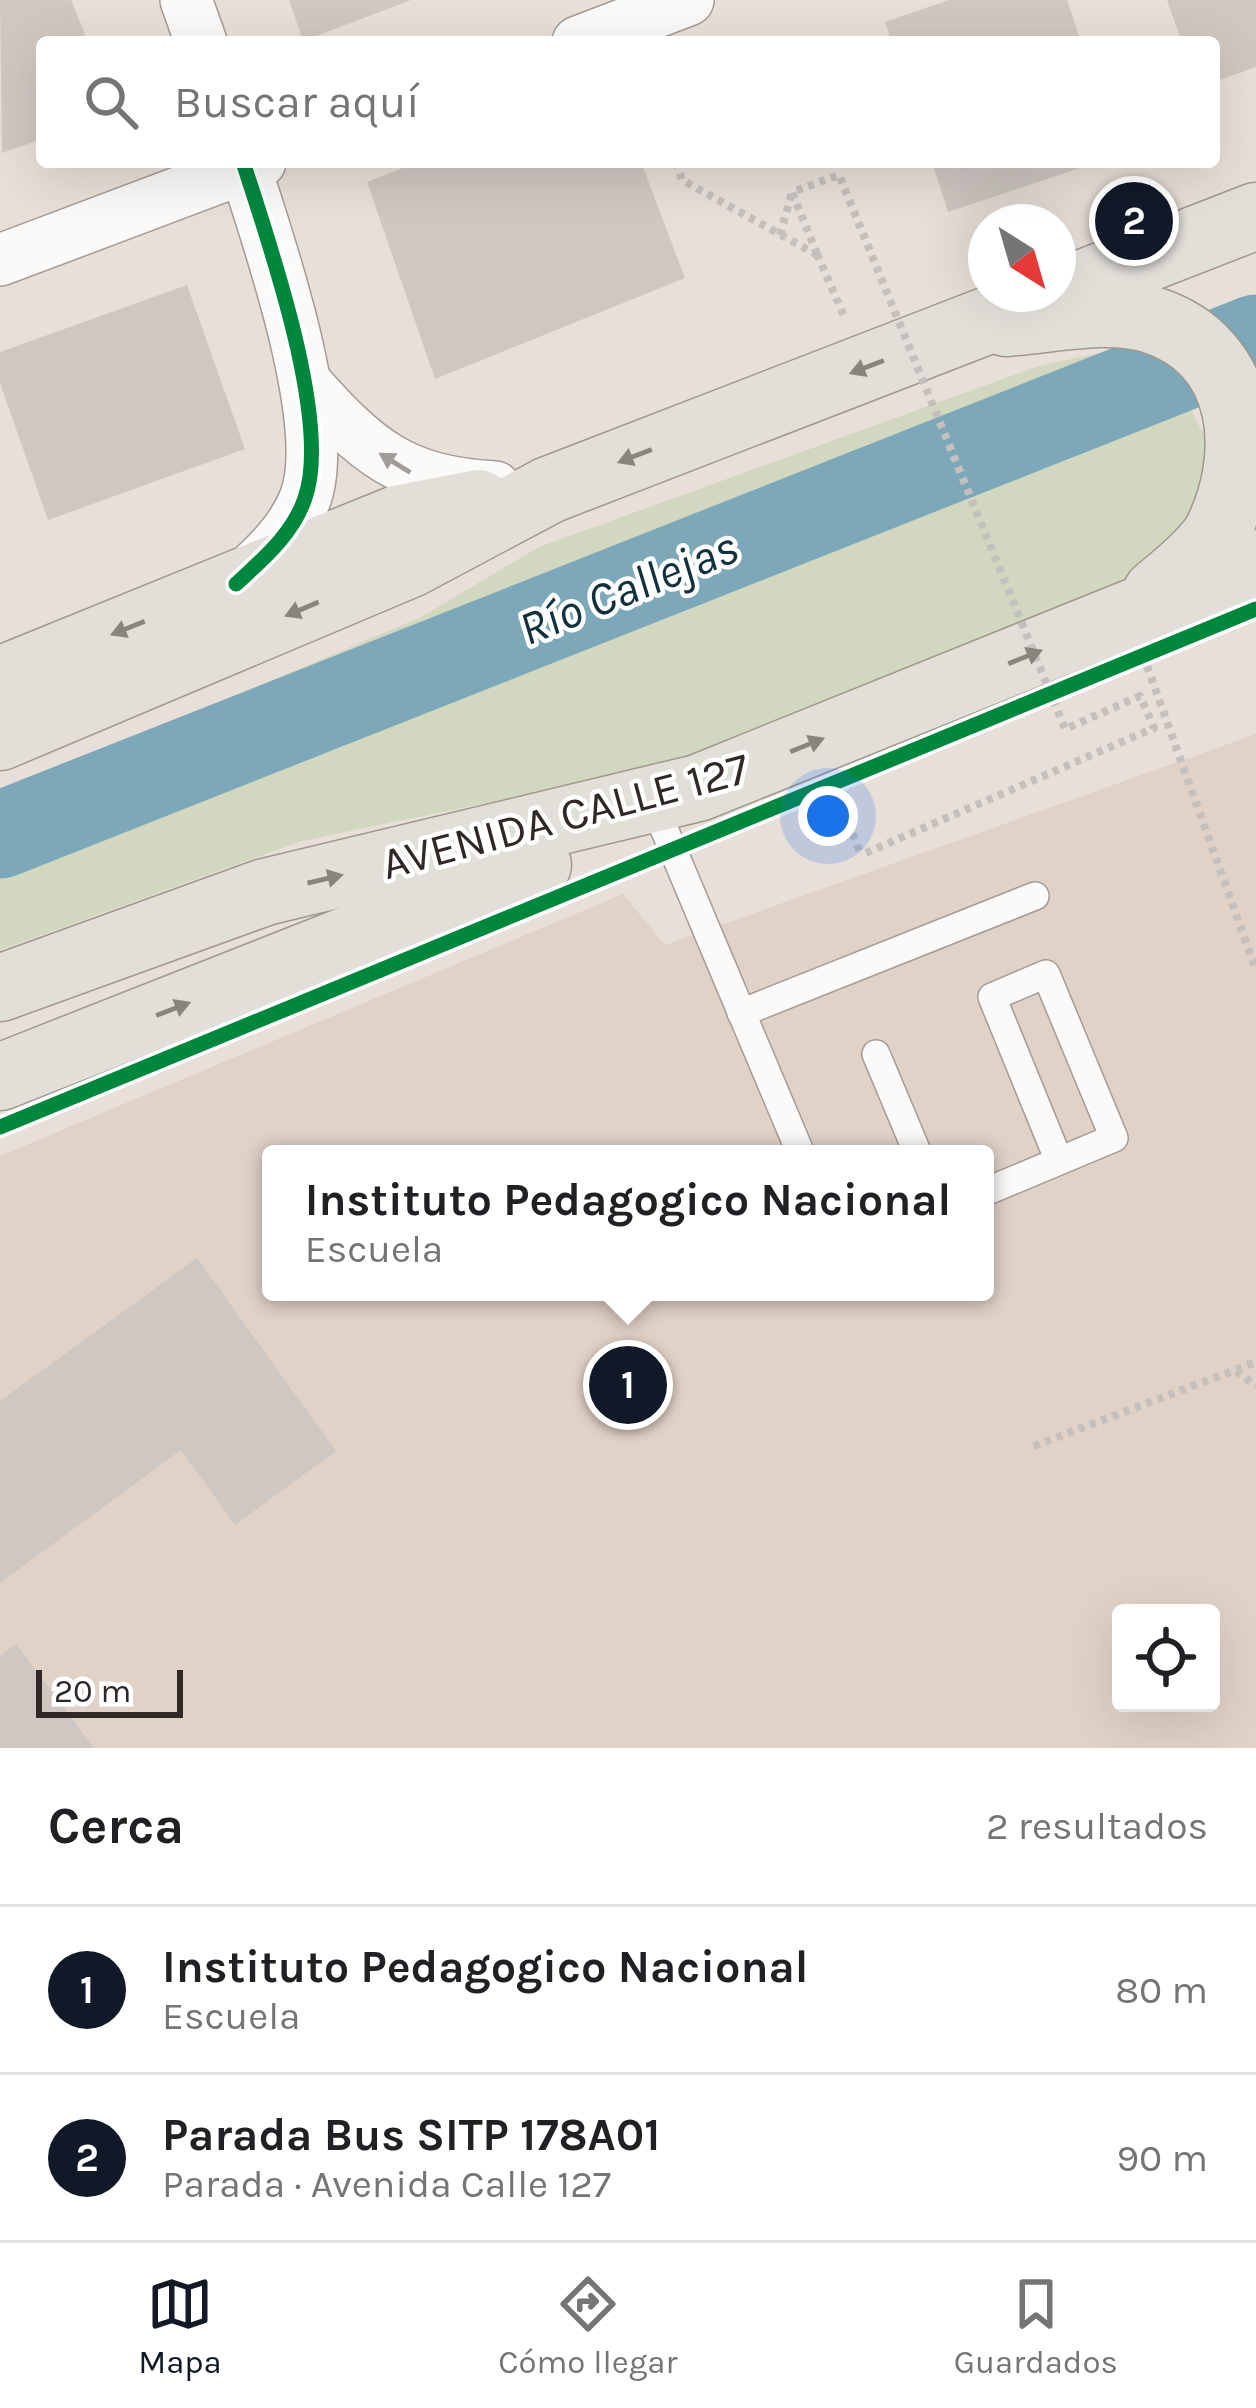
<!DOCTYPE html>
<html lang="es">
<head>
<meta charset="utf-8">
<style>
	:root { --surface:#fff; --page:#f6f6f6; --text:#202124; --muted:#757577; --line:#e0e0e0; --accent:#111827 }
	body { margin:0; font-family:Karla,sans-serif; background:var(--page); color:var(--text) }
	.controls { position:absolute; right:36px; bottom:36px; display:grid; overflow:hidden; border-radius:12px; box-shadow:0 12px 48px #0002 }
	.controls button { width:108px; height:108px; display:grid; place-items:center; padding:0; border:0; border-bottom:3px solid var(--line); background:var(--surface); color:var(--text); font:60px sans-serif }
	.compass { position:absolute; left:968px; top:204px; width:108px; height:108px; border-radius:50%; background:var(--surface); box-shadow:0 12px 48px #0002; rotate:143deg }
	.scale { position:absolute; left:36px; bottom:30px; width:147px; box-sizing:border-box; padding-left:12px; border:6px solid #2f2824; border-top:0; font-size:33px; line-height:42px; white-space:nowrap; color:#2f2824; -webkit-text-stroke:9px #fff; paint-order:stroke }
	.you { position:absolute; left:828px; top:816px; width:42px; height:42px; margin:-30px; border:9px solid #fff; border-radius:50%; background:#1a73e8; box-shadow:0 0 0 18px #1a73e833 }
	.badge { display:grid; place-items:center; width:78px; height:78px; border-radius:50%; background:var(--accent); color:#fff; font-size:39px; font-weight:700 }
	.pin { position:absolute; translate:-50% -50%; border:6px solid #fff; box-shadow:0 3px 12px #0006 }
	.popup { position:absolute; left:262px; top:1145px; width:732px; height:156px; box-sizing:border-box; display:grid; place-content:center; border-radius:12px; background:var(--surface); filter:drop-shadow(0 3px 9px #0005); font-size:39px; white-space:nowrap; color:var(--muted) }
	.popup b { font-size:45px; color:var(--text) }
	.popup::after { content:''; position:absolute; left:50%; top:100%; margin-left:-24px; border:24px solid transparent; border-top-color:var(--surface) }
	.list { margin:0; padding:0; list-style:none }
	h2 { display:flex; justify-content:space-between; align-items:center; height:156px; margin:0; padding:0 48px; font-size:51px }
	h2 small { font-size:39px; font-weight:400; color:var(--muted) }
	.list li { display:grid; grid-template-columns:78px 1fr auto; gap:36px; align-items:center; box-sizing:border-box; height:168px; padding:0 48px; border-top:3px solid var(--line) }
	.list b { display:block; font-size:45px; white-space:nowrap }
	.list p { margin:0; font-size:39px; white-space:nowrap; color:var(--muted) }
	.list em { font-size:39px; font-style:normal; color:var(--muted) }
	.icon { flex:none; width:66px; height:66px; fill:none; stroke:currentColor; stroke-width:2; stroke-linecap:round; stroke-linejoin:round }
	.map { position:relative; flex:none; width:1256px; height:1748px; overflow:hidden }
	.search { position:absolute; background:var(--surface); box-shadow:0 12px 48px #0002; left:36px; right:36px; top:36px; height:132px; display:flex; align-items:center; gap:30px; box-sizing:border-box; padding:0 42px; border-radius:12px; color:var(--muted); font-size:45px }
	.sheet { height:492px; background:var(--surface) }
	nav { display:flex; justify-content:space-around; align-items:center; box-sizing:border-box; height:168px; border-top:3px solid var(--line); background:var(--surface); font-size:33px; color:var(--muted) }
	nav a { display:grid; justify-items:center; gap:6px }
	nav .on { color:var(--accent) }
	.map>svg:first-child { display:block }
	.education { fill:#e1d2c7; fill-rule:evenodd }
	.green { fill:#d2d7bf }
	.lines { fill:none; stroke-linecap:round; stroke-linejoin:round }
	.river { stroke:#7ca8b9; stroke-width:87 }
	.building { fill:#cfc7c2 }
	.service-casing { stroke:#a39b96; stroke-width:30 }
	.minor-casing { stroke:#a39b96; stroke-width:54 }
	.primary-casing { stroke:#a0988b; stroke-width:69 }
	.path { stroke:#c4c0be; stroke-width:8; stroke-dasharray:6 6; stroke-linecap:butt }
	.service { stroke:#fcfaf9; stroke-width:27 }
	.minor { stroke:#fcfaf9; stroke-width:51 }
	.primary { stroke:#e2dfd9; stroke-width:66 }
	.path-bridge { stroke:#c4c0be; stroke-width:8; stroke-dasharray:6 6; stroke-linecap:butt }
	.cycleway-casing { stroke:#fff; stroke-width:22 }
	.cycleway { stroke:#00873e; stroke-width:15 }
	.oneway { fill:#88847e }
	.oneway2 { fill:#a09c99 }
	.labels { text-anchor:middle; stroke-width:9; stroke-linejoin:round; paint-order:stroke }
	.street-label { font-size:45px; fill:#2f2824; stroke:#fff }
	.water-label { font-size:48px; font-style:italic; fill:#10313d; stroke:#fff }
</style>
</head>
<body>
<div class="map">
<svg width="1256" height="1748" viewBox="0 0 1256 1748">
	<rect width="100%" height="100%" fill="#e9dfd9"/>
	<path class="education" d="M1256 734V1748H0V1156L623 894 665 945ZM271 1154H985V1292H271ZM1121 1613H1211V1703H1121Z"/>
	<polygon class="green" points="1099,353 1154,366 1191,409 1206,440 1212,479 1192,534 1137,590 818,715 640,771 302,841 0,950 0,796 421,617 539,547 1039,366"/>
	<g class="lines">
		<polyline class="river" points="0,835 1256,338"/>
	</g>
	<g class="building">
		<polygon points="0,0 71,0 88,42 42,42 42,139 2,153"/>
		<polygon points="289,0 411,0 303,41"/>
		<polygon points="949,0 1067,0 1081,42 892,42 885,22"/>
		<polygon points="1167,0 1256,0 1256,67 1214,82 1214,42 1182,42"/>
		<polygon points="418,162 641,162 685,278 435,379 367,182"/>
		<polygon points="932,162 1094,162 1095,163 948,212"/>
		<polygon points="187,285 245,449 48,520 0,383 0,352"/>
		<polygon points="197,1258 336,1451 235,1525 181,1450 0,1583 0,1401"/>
		<polygon points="16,1644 94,1748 0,1748 0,1656"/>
	</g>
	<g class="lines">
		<defs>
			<g id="service">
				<polyline points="652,800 801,1154"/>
				<polyline points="741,1013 1035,896"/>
				<polyline points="876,1054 918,1154"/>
				<polyline points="985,1192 1114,1138 1046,974 992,997 1059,1161"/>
			</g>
			<g id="minor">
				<polyline points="186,0 201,42"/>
				<polyline points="578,42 688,0"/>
				<polyline points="0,260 260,162"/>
				<path d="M306 383C366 451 402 482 495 487"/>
				<path d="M242 578C267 555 292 532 305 499 333 425 268 239 243 162"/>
			</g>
			<g id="primary">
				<polyline points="1058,293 1256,216"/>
				<path d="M1006 323C1051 320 1108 306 1152 320 1249 351 1256 458 1215 536 1199 558 1176 576 1156 593"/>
				<polyline points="0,680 397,519 479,503"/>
				<polyline points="0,737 410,564 549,490 1056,294"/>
				<polyline points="0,988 265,892 698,788 1256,563"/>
				<polyline points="0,1077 538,865"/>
			</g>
		</defs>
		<use href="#service" class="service-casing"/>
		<use href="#minor" class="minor-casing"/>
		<use href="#primary" class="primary-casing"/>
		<g class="path">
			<polyline points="676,162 682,180 819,256"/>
			<polyline points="780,235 792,192"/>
			<polyline points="817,254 844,316"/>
			<polyline points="1147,666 1256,970"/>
			<polyline points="835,789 861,855"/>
			<polyline points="1236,1371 1256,1386"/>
			<polyline points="1034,1446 1256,1362"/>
		</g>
		<use href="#service" class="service"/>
		<use href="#minor" class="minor"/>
		<use href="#primary" class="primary"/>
		<polyline class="path-bridge" points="817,254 792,192 839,175 1065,729 1140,696 1154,728 861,855"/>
		<defs>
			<g id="cycleway">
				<path d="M236 584C263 559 293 534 305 498 332 422 268 240 243 162"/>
				<polyline points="0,1127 1256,609"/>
			</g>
		</defs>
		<use href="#cycleway" class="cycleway-casing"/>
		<use href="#cycleway" class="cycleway"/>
	</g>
	<defs><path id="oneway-solid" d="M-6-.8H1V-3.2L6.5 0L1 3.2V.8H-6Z" transform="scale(3)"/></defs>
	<g class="oneway">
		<use href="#oneway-solid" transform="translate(867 367) rotate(159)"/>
		<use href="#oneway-solid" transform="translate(635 456) rotate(159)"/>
		<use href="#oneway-solid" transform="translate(302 609) rotate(157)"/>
		<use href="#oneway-solid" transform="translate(128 628) rotate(158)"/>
		<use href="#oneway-solid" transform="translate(1025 657) rotate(-22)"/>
		<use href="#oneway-solid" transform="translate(807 745) rotate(-22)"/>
		<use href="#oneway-solid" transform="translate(325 879) rotate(-13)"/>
		<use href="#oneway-solid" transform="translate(173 1009) rotate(-21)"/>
	</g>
	<use class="oneway2" href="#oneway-solid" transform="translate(395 463) rotate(-148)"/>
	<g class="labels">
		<g class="street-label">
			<text transform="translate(565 815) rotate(-15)" y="16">AVENIDA CALLE 127</text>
		</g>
		<g class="water-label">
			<text transform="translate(628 587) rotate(-22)" y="17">Río Callejas</text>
		</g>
	</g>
</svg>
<div class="controls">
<button><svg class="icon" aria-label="locate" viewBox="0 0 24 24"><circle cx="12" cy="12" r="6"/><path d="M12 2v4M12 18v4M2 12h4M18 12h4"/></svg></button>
</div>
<svg class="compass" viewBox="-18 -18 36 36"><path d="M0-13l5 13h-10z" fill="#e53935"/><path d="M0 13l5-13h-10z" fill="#757577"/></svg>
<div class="scale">20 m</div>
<div class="you"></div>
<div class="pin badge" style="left:628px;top:1385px">1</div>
<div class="popup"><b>Instituto Pedagogico Nacional</b>Escuela</div>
<div class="pin badge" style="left:1134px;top:221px">2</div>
<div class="search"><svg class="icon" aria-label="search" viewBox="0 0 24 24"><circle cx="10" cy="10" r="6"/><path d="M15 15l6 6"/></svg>Buscar aquí</div>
</div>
<section class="sheet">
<h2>Cerca<small>2 resultados</small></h2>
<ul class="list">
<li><span class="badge">1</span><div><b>Instituto Pedagogico Nacional</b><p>Escuela</p></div><em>80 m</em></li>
<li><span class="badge">2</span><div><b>Parada Bus SITP 178A01</b><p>Parada · Avenida Calle 127</p></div><em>90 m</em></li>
</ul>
</section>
<nav>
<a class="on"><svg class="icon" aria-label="map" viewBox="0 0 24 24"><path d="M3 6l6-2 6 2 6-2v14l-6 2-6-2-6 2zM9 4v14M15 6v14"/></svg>Mapa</a>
<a><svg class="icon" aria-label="directions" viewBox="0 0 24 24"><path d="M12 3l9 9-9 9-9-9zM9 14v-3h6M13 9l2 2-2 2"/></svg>Cómo llegar</a>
<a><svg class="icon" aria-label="saved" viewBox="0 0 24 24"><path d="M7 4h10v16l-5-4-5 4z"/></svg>Guardados</a>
</nav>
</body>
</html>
